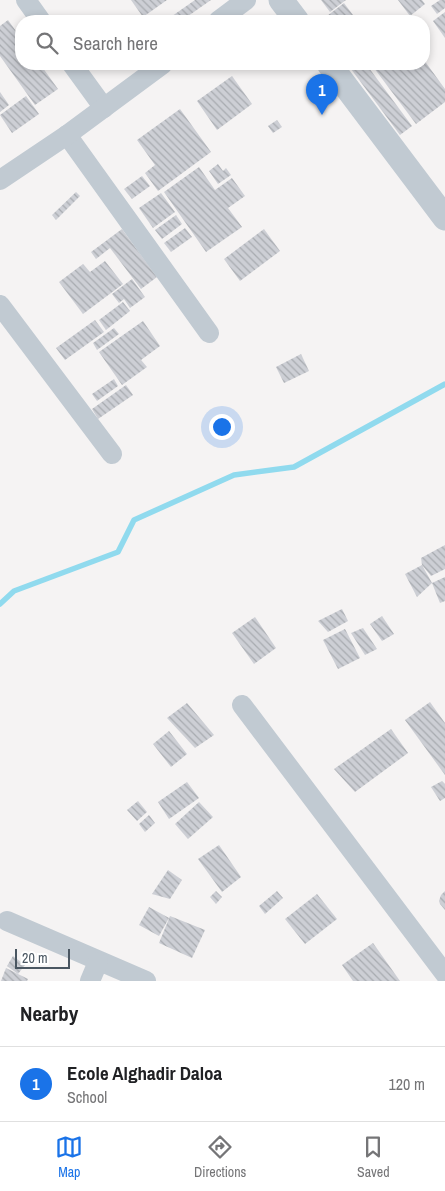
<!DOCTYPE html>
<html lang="en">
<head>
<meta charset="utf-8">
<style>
	:root { --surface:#fff; --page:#f2f2f2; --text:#202124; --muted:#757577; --line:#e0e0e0; --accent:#1a73e8 }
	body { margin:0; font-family:"Archivo Narrow",sans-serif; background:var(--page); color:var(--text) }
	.scale { position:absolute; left:15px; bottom:12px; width:55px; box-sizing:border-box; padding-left:5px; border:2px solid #4a5661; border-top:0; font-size:14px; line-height:18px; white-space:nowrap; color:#4a5661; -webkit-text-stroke:4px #fff; paint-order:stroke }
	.you { position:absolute; left:221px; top:426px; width:18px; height:18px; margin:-12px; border:4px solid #fff; border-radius:50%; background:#1a73e8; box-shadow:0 0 0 8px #1a73e833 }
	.badge { display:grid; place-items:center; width:32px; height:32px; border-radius:50%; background:var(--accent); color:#fff; font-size:16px; font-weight:700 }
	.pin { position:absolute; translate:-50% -41px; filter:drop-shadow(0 1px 2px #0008) }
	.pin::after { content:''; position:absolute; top:26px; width:18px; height:15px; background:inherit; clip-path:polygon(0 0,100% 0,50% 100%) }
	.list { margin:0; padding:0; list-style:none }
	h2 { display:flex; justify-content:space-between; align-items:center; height:65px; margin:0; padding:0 20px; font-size:21px }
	h2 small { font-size:16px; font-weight:400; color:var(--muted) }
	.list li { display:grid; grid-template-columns:32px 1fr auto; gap:15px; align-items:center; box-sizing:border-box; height:75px; padding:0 20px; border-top:1px solid var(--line) }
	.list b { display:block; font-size:19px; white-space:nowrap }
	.list p { margin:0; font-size:16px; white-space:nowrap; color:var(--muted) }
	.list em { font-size:16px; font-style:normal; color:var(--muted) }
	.icon { flex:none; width:28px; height:28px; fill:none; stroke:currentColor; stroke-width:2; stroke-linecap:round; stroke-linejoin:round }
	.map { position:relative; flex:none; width:445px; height:981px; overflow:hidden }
	.search { position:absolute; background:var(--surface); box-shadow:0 2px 8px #0003; left:15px; right:15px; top:15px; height:55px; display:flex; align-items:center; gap:12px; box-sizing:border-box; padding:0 18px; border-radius:20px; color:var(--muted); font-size:19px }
	.sheet { height:140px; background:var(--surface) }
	nav { display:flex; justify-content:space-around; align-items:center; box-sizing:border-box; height:70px; border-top:1px solid var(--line); background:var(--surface); font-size:14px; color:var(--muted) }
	nav a { display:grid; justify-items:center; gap:2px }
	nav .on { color:var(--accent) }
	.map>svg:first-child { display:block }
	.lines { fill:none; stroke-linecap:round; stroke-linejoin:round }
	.stream { stroke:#90daee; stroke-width:5.5 }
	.building { fill:url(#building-back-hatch) }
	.minor { stroke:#c1cad2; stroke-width:20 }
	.tertiary { stroke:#c1cad2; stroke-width:25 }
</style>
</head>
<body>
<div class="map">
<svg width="445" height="981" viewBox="0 0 445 981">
	<defs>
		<pattern id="building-back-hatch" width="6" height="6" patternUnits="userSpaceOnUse" patternTransform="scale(1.25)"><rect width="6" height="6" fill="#cdcfd5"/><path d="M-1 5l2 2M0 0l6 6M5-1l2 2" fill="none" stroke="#a8abb0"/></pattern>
	</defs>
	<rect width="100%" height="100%" fill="#f5f3f3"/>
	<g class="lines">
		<polyline class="stream" points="0,604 14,591 118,552 134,520 234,475 294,467 445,384"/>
	</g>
	<g class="building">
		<polygon points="131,0 167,0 143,17"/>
		<polygon points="195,0 211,0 181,21 165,21"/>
		<polygon points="321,0 346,0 330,12"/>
		<polygon points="398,0 422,0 425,4 410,16"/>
		<polygon points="440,0 445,0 445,8 437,14 431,6"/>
		<polygon points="344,3 356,19 353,21 325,21 323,19"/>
		<polygon points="445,12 445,38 433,21"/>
		<polygon points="8,20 21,38 21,64 40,64 58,89 35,105 0,56 0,26"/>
		<polygon points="424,60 445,89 445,102 416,124 371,64 424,64"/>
		<polygon points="358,64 366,64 412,126 400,135 351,69"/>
		<polygon points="232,76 252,104 217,130 197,101"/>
		<polygon points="0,92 9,105 0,112"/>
		<polygon points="26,96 39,114 12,133 0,115"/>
		<polygon points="180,109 211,152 158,191 145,173 155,165 137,140"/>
		<polygon points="277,120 282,127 273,133 268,126"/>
		<polygon points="218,164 223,171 226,168 231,175 218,184 209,171"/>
		<polygon points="199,167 215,190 232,178 245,196 228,208 242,227 206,252 164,192"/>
		<polygon points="142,176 150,186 132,199 124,189"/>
		<polygon points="76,192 80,196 56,220 52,215"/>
		<polygon points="161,193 175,212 153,228 139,208"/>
		<polygon points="176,215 182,224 162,239 155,230"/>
		<polygon points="185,228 192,237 171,252 164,243"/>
		<polygon points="122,229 157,277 141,289 110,248 96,259 91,252"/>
		<polygon points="264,229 280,251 240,281 224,259"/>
		<polygon points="105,261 123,284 83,314 59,282 83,264 90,272"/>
		<polygon points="132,279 145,297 130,308 124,299 119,303 112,294"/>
		<polygon points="123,302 130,311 106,330 99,320"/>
		<polygon points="95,320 104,332 65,360 56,348"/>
		<polygon points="143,321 160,346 141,360 147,367 122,385 99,352"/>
		<polygon points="114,328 119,334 97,350 93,343"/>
		<polygon points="301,354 309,371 284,383 276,367"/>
		<polygon points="114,379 118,386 97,401 92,394"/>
		<polygon points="126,385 133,395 98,419 92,409"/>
		<polygon points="445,545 445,569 431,576 422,565 421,558"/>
		<polygon points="422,565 432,583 417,597 405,574"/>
		<polygon points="445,577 445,601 440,603 432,583"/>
		<polygon points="342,609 348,621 328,632 318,621"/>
		<polygon points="382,616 394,634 382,641 370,624"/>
		<polygon points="255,617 276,648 254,664 232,633"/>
		<polygon points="363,628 377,649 365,655 351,633"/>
		<polygon points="345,629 360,658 338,669 323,640"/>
		<polygon points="430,702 445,723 445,775 405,720"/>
		<polygon points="187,703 214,735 195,748 167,718"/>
		<polygon points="391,729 408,753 355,792 334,769"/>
		<polygon points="169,731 187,754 171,767 153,744"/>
		<polygon points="442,781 445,784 445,798 440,801 431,787"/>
		<polygon points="187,782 199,798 169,819 158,802"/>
		<polygon points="138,801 147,812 137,821 127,810"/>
		<polygon points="199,802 213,817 188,839 175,824"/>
		<polygon points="149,815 155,823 145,832 139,824"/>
		<polygon points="219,845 241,877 222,892 198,859"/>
		<polygon points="168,870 182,880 170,899 152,894"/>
		<polygon points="216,891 222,897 216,904 210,897"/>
		<polygon points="277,891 283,898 265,914 259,906"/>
		<polygon points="445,891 445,910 440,904 439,901 441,895"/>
		<polygon points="317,894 337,919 305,944 285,919"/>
		<polygon points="149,907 169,918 159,936 139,925"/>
		<polygon points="170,916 205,930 192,958 159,943"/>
		<polygon points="373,943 400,981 353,981 342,965"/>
		<polygon points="13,956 25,965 18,974 7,966"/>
		<polygon points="6,968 28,979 27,981 1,981"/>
	</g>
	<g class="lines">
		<g class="minor">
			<polyline points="26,0 41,21"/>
			<polyline points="218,21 246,0"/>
			<polyline points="72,64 104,108"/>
			<polyline points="67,135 209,333"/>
			<polyline points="0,180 67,135 163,64"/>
			<polyline points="0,305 112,454"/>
			<polyline points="242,705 445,974"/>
			<polyline points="7,921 146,981"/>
			<polyline points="90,981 98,962"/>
		</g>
		<g class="tertiary">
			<polyline points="281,0 297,21"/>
			<polyline points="329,64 445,218"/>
		</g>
	</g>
</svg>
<div class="scale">20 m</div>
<div class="you"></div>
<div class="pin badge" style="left:322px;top:115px">1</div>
<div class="search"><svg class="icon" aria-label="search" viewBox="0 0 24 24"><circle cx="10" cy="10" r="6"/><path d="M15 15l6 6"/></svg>Search here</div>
</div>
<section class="sheet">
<h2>Nearby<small></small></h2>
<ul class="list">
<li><span class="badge">1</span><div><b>Ecole Alghadir Daloa</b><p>School</p></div><em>120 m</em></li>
</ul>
</section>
<nav>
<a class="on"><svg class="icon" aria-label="map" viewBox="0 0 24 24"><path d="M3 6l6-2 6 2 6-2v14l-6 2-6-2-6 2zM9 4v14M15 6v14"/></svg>Map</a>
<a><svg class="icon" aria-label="directions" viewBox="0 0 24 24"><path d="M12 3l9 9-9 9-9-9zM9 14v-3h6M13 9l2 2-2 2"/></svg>Directions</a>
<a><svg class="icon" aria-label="saved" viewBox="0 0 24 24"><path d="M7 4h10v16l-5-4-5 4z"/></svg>Saved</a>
</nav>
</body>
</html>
